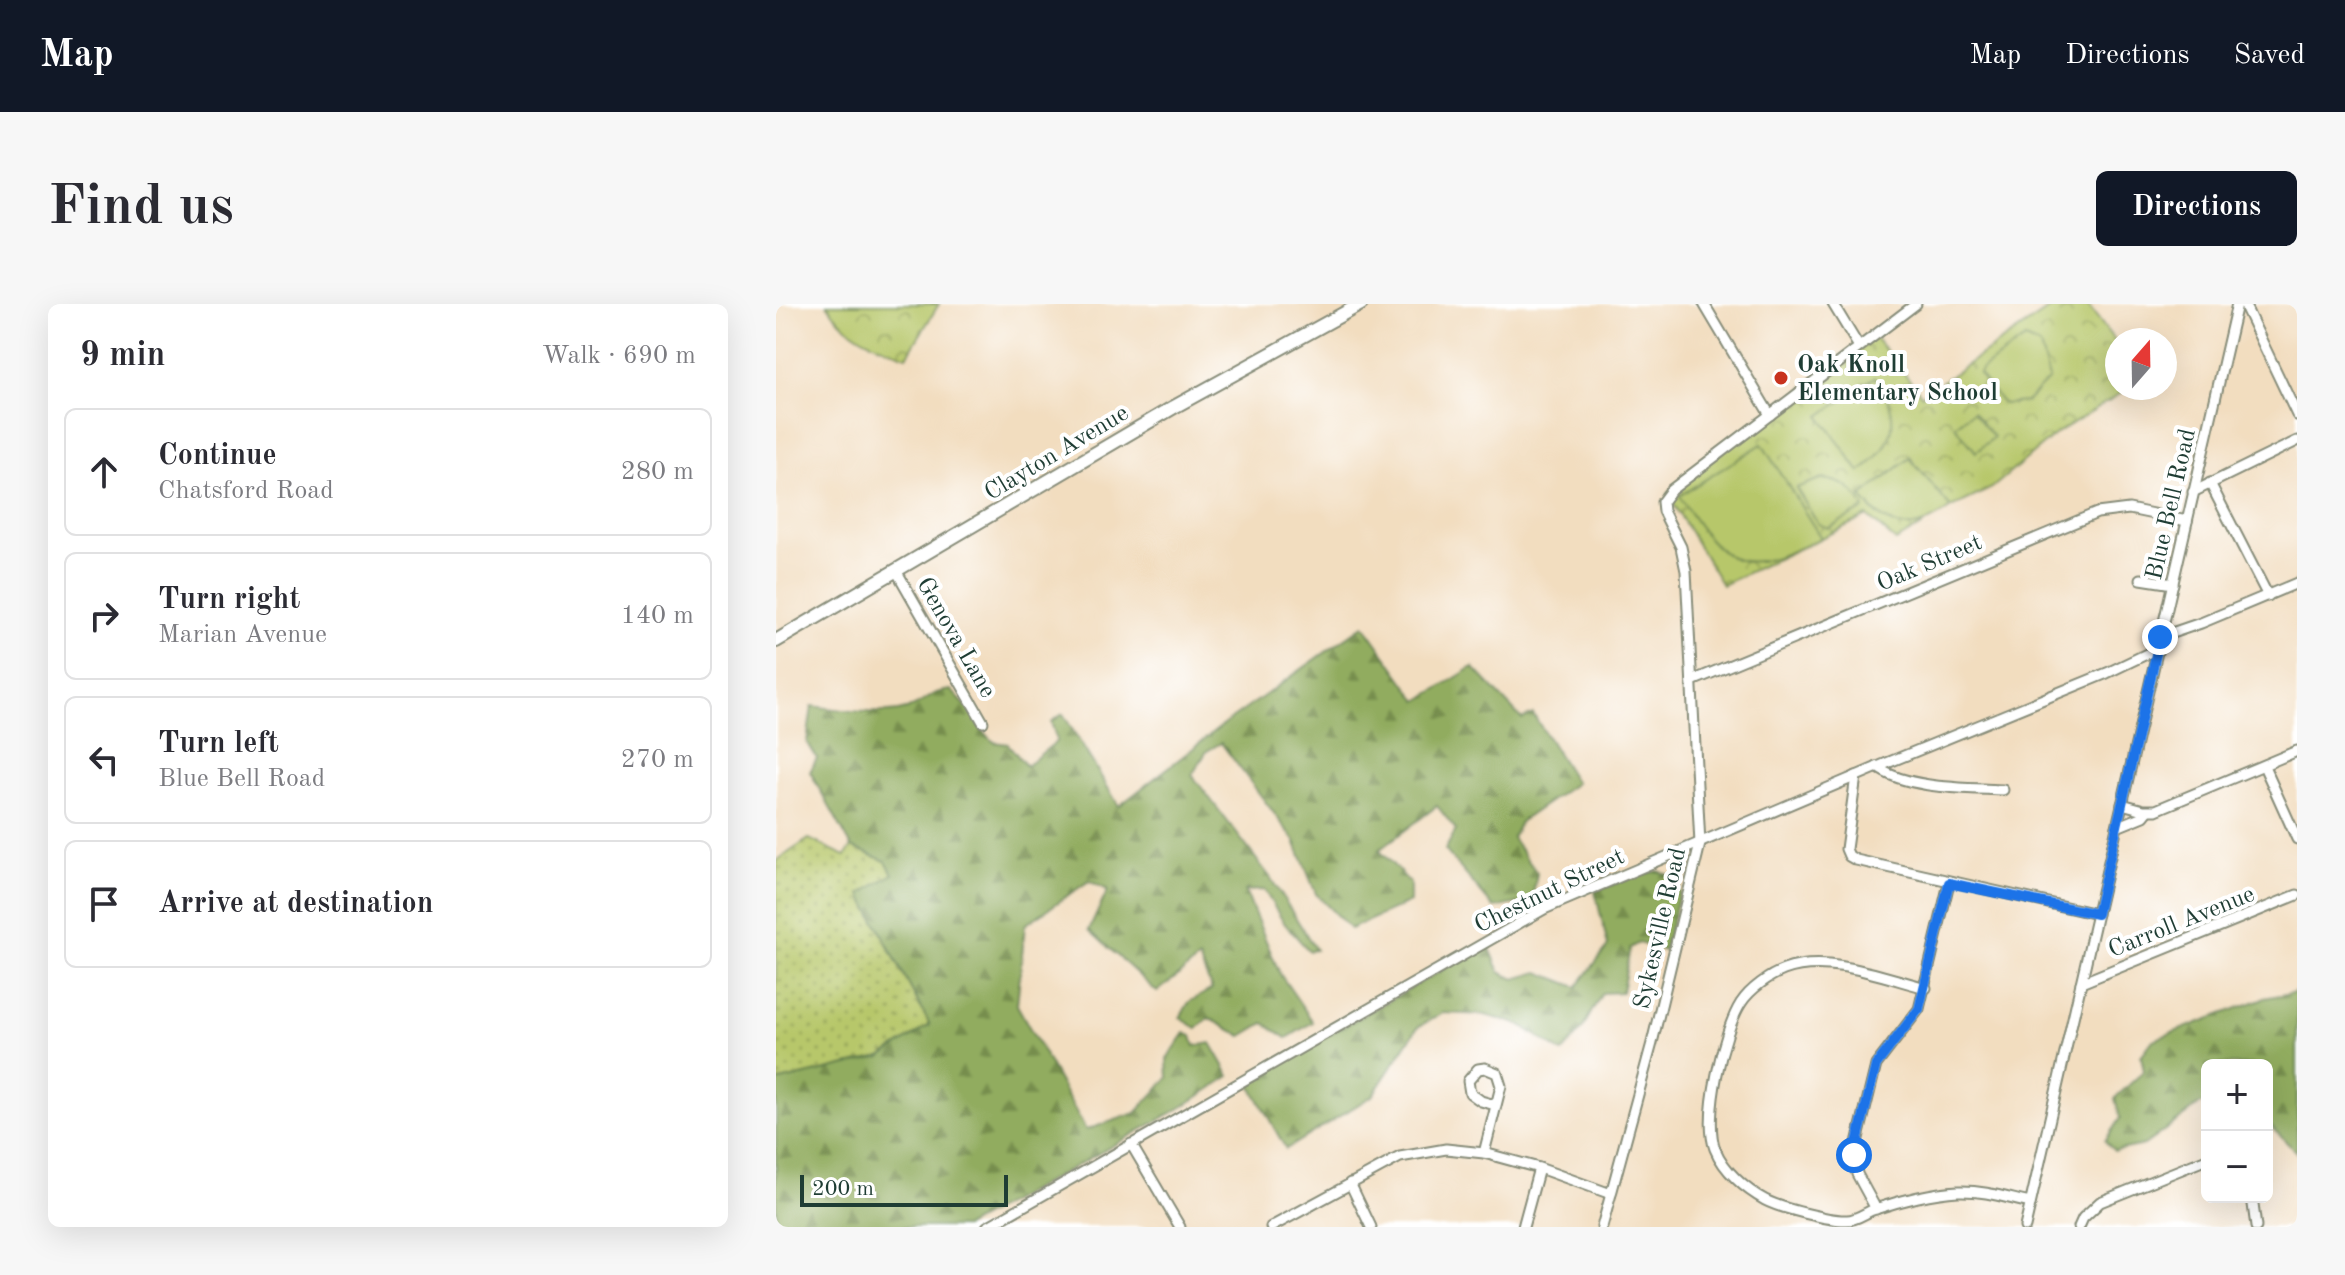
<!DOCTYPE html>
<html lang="en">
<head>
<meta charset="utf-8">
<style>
	:root { --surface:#fff; --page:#f7f7f7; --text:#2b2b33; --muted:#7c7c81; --line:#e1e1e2; --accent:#111827 }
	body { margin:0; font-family:"Old Standard TT",serif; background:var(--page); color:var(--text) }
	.controls { position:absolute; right:24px; bottom:24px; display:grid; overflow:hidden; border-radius:12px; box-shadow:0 8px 32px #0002 }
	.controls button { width:72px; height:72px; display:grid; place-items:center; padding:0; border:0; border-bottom:2px solid var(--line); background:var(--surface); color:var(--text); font:40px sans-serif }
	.compass { position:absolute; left:1329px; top:24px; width:72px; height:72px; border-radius:50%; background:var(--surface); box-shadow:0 8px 32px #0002; rotate:20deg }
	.scale { position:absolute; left:24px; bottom:20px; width:208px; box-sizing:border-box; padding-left:8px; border:4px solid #1f3d34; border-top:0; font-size:22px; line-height:28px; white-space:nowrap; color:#1f3d34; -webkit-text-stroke:6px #fff; paint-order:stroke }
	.stop { position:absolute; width:24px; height:24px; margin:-18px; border:6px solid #1a73e8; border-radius:50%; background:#fff }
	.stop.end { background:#1a73e8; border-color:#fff; box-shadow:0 2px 8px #0008 }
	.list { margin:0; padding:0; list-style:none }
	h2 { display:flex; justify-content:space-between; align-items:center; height:104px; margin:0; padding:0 32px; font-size:34px }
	h2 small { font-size:26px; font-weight:400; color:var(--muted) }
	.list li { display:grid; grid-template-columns:52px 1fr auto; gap:24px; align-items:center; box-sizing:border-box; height:128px; margin:0 16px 16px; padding:0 16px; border:2px solid var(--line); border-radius:12px }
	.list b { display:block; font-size:30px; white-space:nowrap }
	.list p { margin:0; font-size:26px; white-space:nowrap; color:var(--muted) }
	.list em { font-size:26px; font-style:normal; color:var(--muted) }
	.icon { flex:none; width:44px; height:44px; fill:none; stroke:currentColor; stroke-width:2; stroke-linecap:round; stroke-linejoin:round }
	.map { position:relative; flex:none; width:1521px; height:923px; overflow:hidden; border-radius:12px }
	header { display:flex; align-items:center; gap:48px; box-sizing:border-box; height:112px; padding:0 40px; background:var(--accent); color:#fff }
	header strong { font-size:38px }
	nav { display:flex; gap:44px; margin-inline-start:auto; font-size:28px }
	.intro { display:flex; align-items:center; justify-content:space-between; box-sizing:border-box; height:192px; padding:0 48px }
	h1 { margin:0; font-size:56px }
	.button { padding:20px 36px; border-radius:12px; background:var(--accent); color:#fff; font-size:28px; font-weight:700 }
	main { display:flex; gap:48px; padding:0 48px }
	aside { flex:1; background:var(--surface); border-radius:12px; box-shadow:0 8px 32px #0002 }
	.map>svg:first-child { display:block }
	.grass { fill:url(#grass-dots); stroke:#6b824f; stroke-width:2 }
	.forest { fill:url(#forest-firs); stroke:#587449; stroke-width:2 }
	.park { fill:url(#park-crowns); stroke:#6b824f; stroke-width:2 }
	.garden { fill:#b7c76a; stroke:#6b824f; stroke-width:2 }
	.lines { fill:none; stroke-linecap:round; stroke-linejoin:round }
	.minor-casing { stroke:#888d7a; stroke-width:13 }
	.major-casing { stroke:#888d7a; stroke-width:16 }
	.minor { stroke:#fff; stroke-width:9 }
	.major { stroke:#fff; stroke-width:12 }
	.route { stroke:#1a73e8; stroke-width:10 }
	.poi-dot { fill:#c8321e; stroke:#fff; stroke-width:3 }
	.labels { text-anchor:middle; stroke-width:8; stroke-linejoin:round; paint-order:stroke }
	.poi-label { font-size:24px; font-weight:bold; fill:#1f3d34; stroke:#fff; text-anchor:start }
	.street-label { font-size:24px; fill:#1f3d34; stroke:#fff }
</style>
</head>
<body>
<header>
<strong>Map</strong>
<nav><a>Map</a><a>Directions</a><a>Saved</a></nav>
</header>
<div class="intro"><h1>Find us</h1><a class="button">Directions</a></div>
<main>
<aside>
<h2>9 min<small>Walk · 690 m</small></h2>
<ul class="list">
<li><svg class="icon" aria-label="ahead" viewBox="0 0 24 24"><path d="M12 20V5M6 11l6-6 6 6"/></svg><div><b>Continue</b><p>Chatsford Road</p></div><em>280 m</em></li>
<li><svg class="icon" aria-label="right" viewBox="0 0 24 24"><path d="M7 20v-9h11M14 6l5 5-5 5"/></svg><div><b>Turn right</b><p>Marian Avenue</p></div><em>140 m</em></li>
<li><svg class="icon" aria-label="left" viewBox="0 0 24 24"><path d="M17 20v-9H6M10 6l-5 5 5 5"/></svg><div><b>Turn left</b><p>Blue Bell Road</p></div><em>270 m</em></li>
<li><svg class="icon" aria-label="arrive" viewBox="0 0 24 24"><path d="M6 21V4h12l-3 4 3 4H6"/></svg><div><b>Arrive at destination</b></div></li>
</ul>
</aside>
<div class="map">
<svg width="1521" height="923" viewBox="0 0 1521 923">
	<defs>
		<pattern id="grass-dots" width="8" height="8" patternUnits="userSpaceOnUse" patternTransform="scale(2)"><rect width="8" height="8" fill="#b7c76a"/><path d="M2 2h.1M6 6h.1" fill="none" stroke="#94a358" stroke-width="1.8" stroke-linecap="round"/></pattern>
		<pattern id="forest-firs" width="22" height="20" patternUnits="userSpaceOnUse" patternTransform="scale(2)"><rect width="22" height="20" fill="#91ac5e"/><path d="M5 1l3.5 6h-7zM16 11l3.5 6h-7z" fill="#768d4e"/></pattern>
		<pattern id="park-crowns" width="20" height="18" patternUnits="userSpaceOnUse" patternTransform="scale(2)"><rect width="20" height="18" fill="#b7c76a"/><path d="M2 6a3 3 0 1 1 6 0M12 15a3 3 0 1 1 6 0" fill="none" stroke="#94a358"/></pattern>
	</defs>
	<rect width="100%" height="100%" fill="#fff"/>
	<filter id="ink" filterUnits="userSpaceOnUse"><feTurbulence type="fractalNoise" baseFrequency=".0125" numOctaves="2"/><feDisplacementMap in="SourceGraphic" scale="16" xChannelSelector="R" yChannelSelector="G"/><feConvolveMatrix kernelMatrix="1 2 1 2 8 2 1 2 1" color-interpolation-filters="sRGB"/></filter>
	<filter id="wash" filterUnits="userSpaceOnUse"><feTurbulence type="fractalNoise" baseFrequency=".006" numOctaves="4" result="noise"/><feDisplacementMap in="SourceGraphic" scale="32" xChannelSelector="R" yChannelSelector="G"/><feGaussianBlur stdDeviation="1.8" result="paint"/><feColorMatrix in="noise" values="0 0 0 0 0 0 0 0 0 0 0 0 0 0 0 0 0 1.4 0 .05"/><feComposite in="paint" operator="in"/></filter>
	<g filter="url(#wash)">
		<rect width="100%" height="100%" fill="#f2ddbf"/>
		<polygon class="grass" points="33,535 69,552 76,543 110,557 118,570 86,591 154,721 105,753 0,778 0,557"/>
		<g class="forest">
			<path d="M588 321 642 397 697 363 746 415 757 410 800 479 744 518 736 534 761 569 756 597 718 604 669 546 680 526 661 502 603 546 634 579V598L574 625 540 590 519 537 445 439 431 447 416 471 494 573 540 646 533 647 508 619 488 586 469 587 504 670 537 718 511 734 488 719 466 732 433 714 421 724 404 714 413 698 436 685 423 655 381 688 313 626 332 586 313 577 249 621 241 701 310 826 360 809 392 774 391 755 409 729 416 732 419 742 435 739 454 772 405 804 189 923H0V778L105 753 154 721 85 590 117 570 110 557 76 543 34 468 41 454 31 438 36 402C62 405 112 414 136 403 155 395 150 389 175 386L196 408 209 429 218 438 232 440 250 462 281 437 275 418 287 410 343 502 447 421Z"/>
			<polygon points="882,567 903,575 904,588 888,647 863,639 854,644 846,688 826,689 805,727 786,749 745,721 709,711 667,709 642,723 596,792 510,845 472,777 712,640 724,668 739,675 763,668 801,683 832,642 819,587 864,570"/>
			<polygon points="1521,688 1521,849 1491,818 1491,761 1431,761 1431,799 1425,800 1368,841 1338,847 1329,837 1344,814 1339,794 1368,767 1365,752 1377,736 1488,694"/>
		</g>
		<g class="park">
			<path d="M51 0H163L131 52C97 40 71 32 51 0Z"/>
			<polygon points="1281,0 1311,0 1341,40 1341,84 1353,84 1281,129 1216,184 1175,204 1120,237 1091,212 946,281 891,190 1097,31 1146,91"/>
		</g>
		<g class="garden">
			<polygon points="1249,35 1264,42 1273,75 1250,98 1227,100 1203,70 1205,66"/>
			<path d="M1099 73C1126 110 1122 141 1084 168L1044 112Z"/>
			<polygon points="1197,108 1218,133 1200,148 1179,122"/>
			<path d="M986 140 1045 234C964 274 949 265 903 192Z"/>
			<path d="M1134 154 1175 204C1138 231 1114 229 1085 193Z"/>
			<path d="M1044 175C1065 176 1080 185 1088 205L1052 224 1042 220 1020 184Z"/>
		</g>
	</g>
	<g filter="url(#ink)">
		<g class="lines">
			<defs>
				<g id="minor">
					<polyline points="928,0 994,111"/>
					<polyline points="1057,0 1083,43"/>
					<polyline points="1468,0 1521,111"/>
					<polyline points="1434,179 1492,292"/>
					<polyline points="1417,188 1521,137"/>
					<polyline points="121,268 207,418"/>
					<polyline points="1365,275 1397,280"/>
					<polyline points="1384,333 1425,319 1521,279"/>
					<polyline points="916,377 1321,209 1353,205 1411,217"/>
					<polyline points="1488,462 1521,535"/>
					<path d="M1101 463C1130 485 1190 484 1227 486"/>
					<polyline points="1080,472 1070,545 1073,552 1080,556 1321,610"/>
					<polyline points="1346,500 1368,506 1380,506 1521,447"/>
					<polyline points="1341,523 1368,512 1372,507"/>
					<polyline points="1305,679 1521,591"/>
					<path d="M1150 684C1107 673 1051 650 1008 666 994 671 974 685 965 699 947 727 927 814 939 845 948 867 969 885 989 896 1004 904 1055 917 1071 916 1081 916 1090 908 1099 905 1123 897 1158 888 1182 887 1207 886 1231 894 1254 899"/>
					<polyline points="355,840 404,923"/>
					<polyline points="708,849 725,782 721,769 709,764 702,765 692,777 694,789 705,797 719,801"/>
					<polyline points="574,879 595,923"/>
					<polyline points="1476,893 1480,923"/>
					<polyline points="1100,905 1081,870 1078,851 1100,761 1143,705 1173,579"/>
					<polyline points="211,923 768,605 1111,459 1331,369 1381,345"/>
					<polyline points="495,923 624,853 670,845 708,849 763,864 835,890"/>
					<polyline points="747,923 763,864"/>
					<polyline points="826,923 876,739 924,540 910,267 905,243 887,207 886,198 895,186 1140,0"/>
					<polyline points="1249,923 1461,0"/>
					<polyline points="1303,923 1307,914 1324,898 1431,855"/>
				</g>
				<polyline id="major" points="0,337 398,103 585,0"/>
			</defs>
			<use href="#minor" class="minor-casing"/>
			<use href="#major" class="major-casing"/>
			<use href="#minor" class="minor"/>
			<use href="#major" class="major"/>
		</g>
	</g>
	<g class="lines" filter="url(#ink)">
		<polyline class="route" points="1078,851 1100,761 1143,705 1173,579 1321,610 1384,333"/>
	</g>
	<circle class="poi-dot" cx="1005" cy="74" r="8"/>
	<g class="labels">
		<g class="poi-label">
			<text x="1021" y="68">Oak Knoll<tspan x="1021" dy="28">Elementary School</tspan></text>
		</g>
		<g class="street-label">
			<text transform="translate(280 148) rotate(-31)" y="8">Clayton Avenue</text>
			<text transform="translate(1394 200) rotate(-77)" y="8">Blue Bell Road</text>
			<text transform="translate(1153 258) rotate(-23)" y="8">Oak Street</text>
			<text transform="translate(181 333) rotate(60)" y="8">Genova Lane</text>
			<text transform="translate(773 586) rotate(-26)" y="8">Chestnut Street</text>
			<text transform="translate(1405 617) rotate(-22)" y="8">Carroll Avenue</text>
			<text transform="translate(883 624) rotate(-77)" y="8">Sykesville Road</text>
		</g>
	</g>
</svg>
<div class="controls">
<button>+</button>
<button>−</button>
</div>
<svg class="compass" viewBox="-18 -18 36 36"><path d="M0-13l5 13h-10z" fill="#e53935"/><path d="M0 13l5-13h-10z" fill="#7c7c81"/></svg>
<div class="scale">200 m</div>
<div class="stop" style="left:1078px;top:851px"></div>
<div class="stop end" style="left:1384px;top:333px"></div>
</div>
</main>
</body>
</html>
